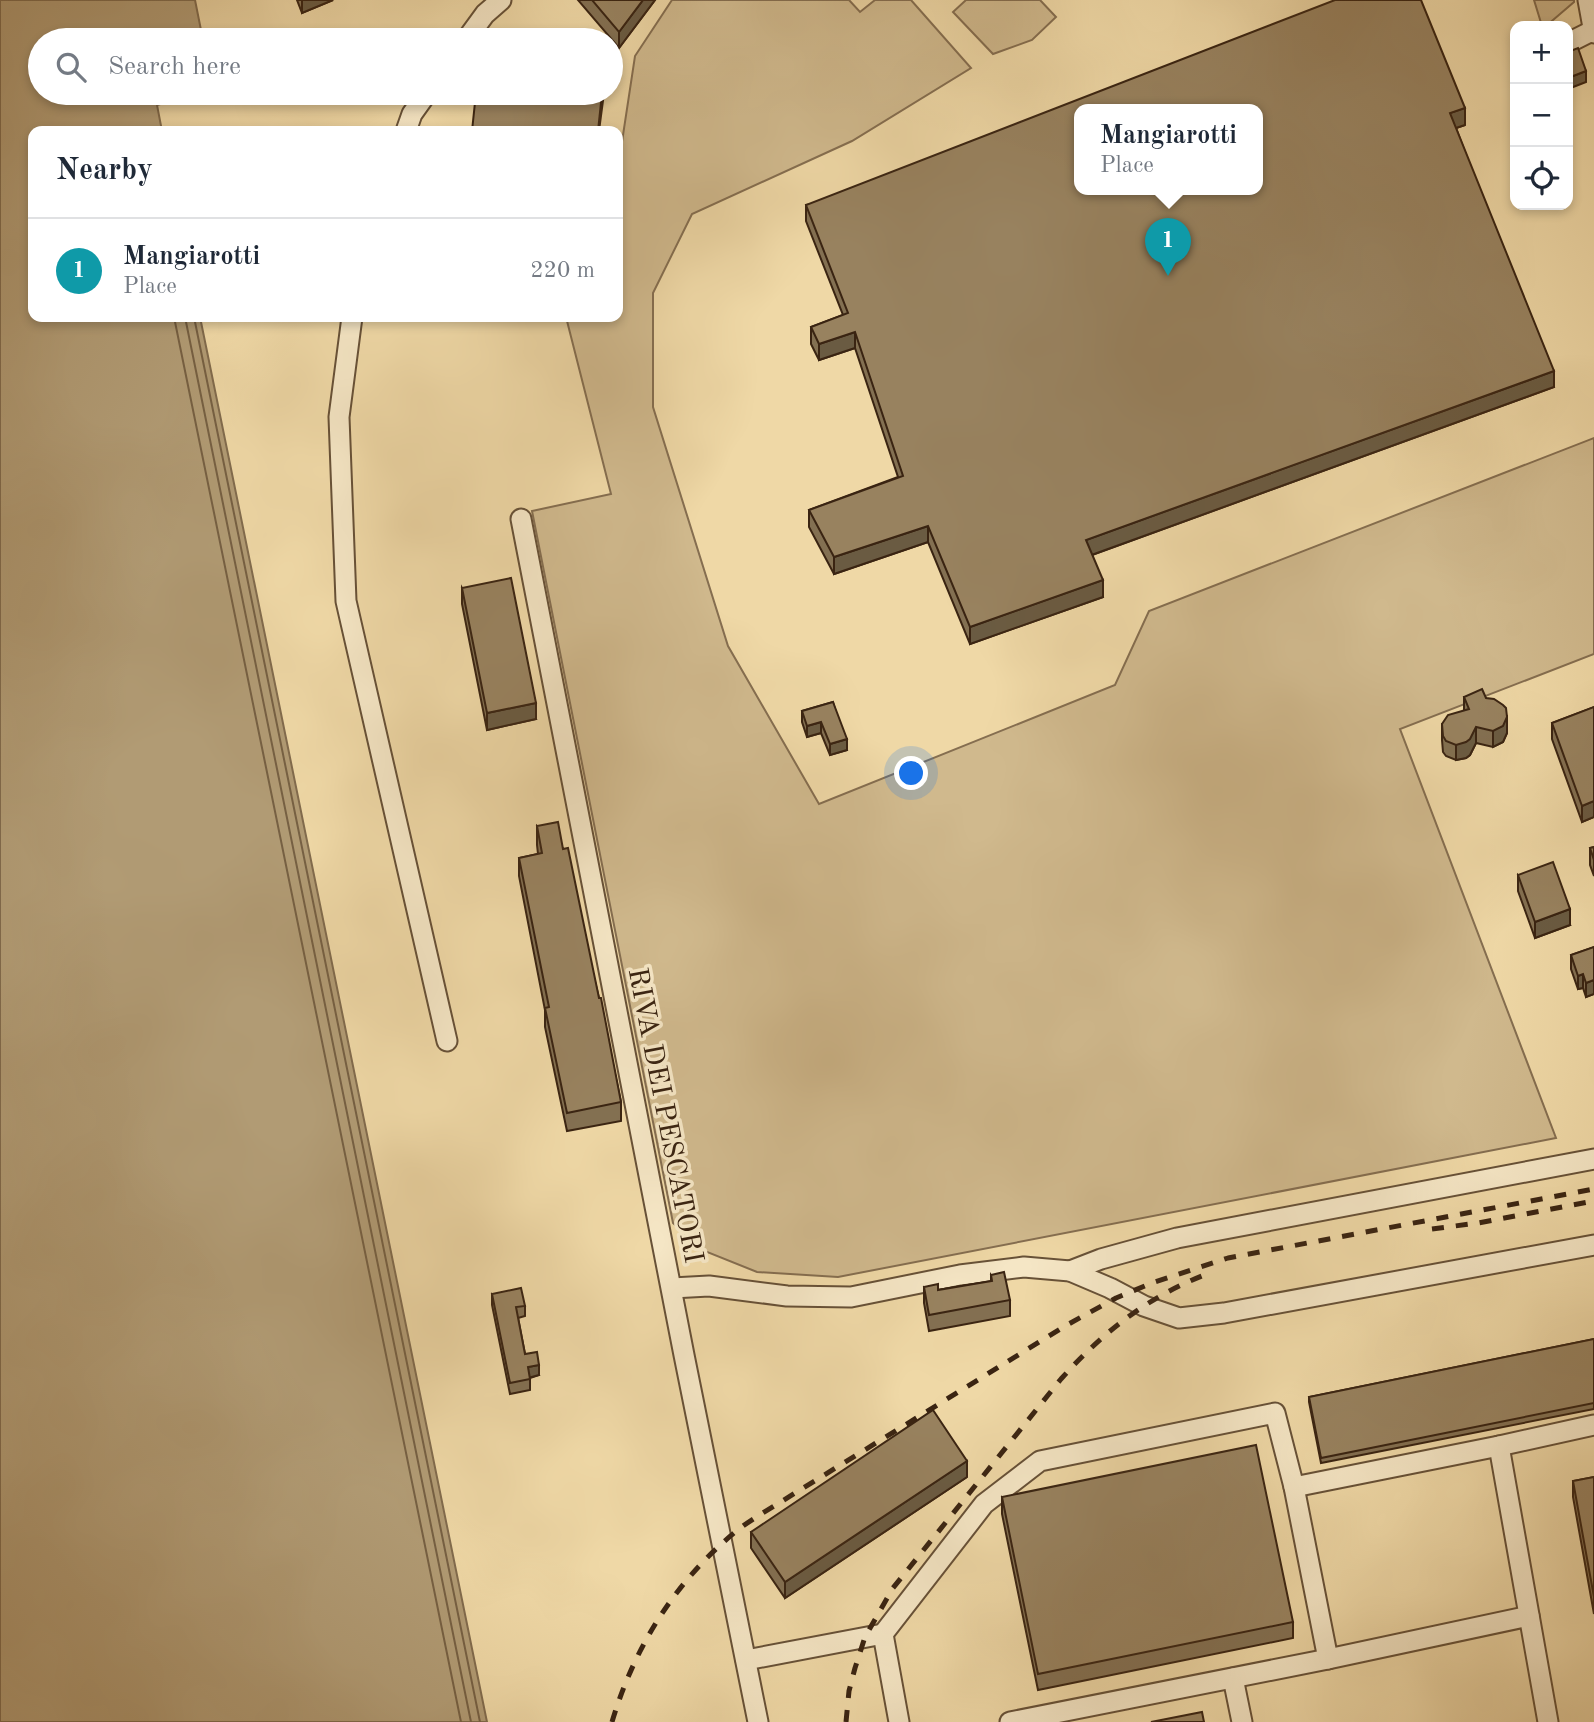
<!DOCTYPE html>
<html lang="en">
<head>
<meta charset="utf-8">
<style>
	:root { --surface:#fff; --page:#f6f6f7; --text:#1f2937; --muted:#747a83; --line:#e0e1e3; --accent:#d93025 }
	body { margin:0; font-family:"Old Standard TT",serif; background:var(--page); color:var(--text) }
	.controls { position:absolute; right:21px; top:21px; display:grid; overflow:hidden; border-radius:14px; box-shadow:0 4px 10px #0003 }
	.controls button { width:63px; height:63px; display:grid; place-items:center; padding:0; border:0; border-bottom:2px solid var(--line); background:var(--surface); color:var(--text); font:35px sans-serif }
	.you { position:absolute; left:912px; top:774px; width:24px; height:24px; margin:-18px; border:5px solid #fff; border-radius:50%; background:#1a73e8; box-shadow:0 0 0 10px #1a73e833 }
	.badge { display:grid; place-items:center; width:46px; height:46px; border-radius:50%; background:var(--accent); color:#fff; font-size:23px; font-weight:700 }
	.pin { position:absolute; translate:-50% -58px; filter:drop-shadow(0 2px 4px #0008) }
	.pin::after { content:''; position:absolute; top:37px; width:24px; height:21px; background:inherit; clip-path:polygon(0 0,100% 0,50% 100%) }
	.popup { position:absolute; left:1074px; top:104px; width:189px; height:91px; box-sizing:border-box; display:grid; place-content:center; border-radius:14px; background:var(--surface); filter:drop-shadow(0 2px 5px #0005); font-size:23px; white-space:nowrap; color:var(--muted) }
	.popup b { font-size:26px; color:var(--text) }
	.popup::after { content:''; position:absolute; left:50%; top:100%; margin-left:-14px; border:14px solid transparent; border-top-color:var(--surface) }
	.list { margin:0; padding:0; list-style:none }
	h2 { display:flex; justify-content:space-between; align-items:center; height:91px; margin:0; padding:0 28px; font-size:30px }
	h2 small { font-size:23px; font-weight:400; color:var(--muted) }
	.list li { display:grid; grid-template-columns:46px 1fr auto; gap:21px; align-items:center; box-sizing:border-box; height:105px; padding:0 28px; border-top:2px solid var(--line) }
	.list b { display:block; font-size:26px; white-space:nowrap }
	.list p { margin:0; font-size:23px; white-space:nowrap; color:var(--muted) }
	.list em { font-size:23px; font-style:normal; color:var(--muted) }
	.icon { flex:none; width:38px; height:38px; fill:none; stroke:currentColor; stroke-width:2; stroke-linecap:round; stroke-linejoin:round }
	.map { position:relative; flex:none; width:1594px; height:1722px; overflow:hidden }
	.search { position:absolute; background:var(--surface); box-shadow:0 4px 10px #0003; left:28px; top:28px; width:595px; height:77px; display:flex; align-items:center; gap:18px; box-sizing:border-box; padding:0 24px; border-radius:38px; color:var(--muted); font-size:26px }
	.panel { position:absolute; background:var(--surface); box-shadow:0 4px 10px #0003; left:28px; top:126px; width:595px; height:196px; border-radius:14px }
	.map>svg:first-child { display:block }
	.green { fill:#d0b98d; stroke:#856e50; stroke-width:2 }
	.water { fill:#b19b74; stroke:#816b4d; stroke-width:2 }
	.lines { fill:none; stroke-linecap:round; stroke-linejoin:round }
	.shore { stroke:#766043; stroke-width:2 }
	.minor-casing { stroke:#675137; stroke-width:23 }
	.minor { stroke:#f5e6c5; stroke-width:19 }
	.rail { stroke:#3a2412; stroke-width:5; stroke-dasharray:12 12; stroke-linecap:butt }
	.wall { fill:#837052; stroke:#3a2412; stroke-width:2 }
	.shaded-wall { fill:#6a5b42; stroke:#3a2412; stroke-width:2 }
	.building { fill:#98825f; stroke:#3a2412; stroke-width:2; fill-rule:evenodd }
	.labels { text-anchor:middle; stroke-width:7; stroke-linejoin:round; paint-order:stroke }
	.street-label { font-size:28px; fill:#3a2412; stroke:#f5e6c5 }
</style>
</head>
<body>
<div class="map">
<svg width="1594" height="1722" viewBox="0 0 1594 1722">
	<rect width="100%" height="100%" fill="#efd8a6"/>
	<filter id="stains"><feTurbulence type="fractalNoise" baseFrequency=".00286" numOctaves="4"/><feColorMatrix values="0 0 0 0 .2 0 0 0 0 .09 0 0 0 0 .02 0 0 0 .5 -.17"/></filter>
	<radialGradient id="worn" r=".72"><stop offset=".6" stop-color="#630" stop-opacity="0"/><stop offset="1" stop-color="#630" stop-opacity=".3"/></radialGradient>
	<g class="green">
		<polygon points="672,0 849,0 860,12 875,0 911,0 971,68 852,141 692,214 653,293 653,407 728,646 819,804 1115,685 1149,611 1594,438 1594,654 1400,729 1556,1138 838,1277 757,1272 702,1250 673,1223 532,511 611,494 566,317 618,317 618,168 635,56"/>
		<polygon points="966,0 1040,0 1056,17 1032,40 993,54 953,12"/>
		<polygon points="1534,0 1574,0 1574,2 1546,26 1542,26"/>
	</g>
	<polygon class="water" points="0,0 195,0 203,40 40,40 40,93 199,93 157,105 162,131 33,131 33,317 200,317 487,1722 0,1722"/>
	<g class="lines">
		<g class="shore">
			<polyline points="174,317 461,1722"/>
			<polyline points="185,317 471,1722"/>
			<polyline points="194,317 480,1722"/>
		</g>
		<defs>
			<g id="minor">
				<polyline points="1588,0 1594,33"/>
				<polyline points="466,40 485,14 501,0"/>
				<polyline points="1568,43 1594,30"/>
				<polyline points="406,131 412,114 427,93"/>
				<polyline points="352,317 339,417 346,601 447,1041"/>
				<polyline points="521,519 684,1355 758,1722"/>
				<polyline points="1070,1271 1101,1259 1177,1238 1594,1159"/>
				<polyline points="672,1288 709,1286 787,1296 851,1297 960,1275 1024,1267 1070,1271 1110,1288 1144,1306 1179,1318 1224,1313 1594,1245"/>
				<polyline points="1499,1446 1548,1722"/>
				<polyline points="1294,1487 1499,1446 1594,1425"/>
				<polyline points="746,1660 883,1634"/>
				<polyline points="1233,1678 1242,1722"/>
				<polyline points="899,1722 883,1634 984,1504 1040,1461 1275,1413 1294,1487 1328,1659"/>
				<polyline points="1010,1722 1328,1659 1529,1616"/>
			</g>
		</defs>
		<use href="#minor" class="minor-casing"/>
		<use href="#minor" class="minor"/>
		<g class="rail">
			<polyline points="1432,1229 1478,1223 1594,1201"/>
			<path d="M612 1722C634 1648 674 1583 734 1533 747 1522 763 1513 779 1503L1065 1326 1116 1298 1152 1283 1228 1258 1594 1189"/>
			<path d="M846 1722 849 1691 855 1668 865 1637 893 1588 1061 1379C1105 1330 1150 1295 1212 1272"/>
		</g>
	</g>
	<g class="wall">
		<polygon points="297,0 333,0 302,13"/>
		<polygon points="578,0 655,0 619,48"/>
		<polygon points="1465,125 1456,128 1554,387 1092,555 1103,597 970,644 928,542 834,574 809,527 809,510 898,477 855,348 819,360 811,344 811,327 843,315 806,221 806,205"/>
		<polygon points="462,588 536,719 487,730 462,604"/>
		<polygon points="1464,697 1486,698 1507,733 1503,742 1493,747 1476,743 1470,755 1466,758 1456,760 1446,756 1443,752 1442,740 1442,724 1464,711"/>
		<polygon points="833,702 847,750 830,755 821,733 807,737 802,722 802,711"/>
		<polygon points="1594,707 1594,817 1582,822 1552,739 1552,723"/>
		<polygon points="537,826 563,849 599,998 621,1102 621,1121 567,1131 545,1027 545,1010 519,876 519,858 538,854 537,845"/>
		<polygon points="1594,847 1594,876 1590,865 1590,848"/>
		<polygon points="1518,875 1570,925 1535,938 1518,891"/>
		<polygon points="1594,947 1594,994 1586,997 1583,988 1578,989 1571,969 1571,955"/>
		<polygon points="991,1275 1010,1300 1010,1316 929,1331 924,1303 924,1287 938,1290 991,1281"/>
		<polygon points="492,1294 525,1306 525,1316 518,1318 525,1354 539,1375 530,1378 530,1390 510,1394 492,1305"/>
		<polygon points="1594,1339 1594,1409 1321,1463 1309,1402 1309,1397"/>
		<polygon points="967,1477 785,1598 751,1548 751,1532"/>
		<polygon points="1594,1477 1594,1614 1573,1497 1573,1481"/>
		<polygon points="1002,1497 1293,1622 1293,1638 1038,1690 1002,1514"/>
	</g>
	<g class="shaded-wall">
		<polygon points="302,0 333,0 302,13"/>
		<polygon points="643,0 655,0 619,48 619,32"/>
		<polygon points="1586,71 1586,82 1568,89 1568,78"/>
		<polygon points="602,93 604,93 599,131 598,131"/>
		<polygon points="1465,108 1465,125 1450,130 1450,113"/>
		<polygon points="855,332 855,348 819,360 819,344"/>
		<polygon points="1554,371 1554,387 1086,557 1086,540"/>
		<polygon points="928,526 928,542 834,574 834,557"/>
		<polygon points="1103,580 1103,597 970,644 970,627"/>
		<polygon points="536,703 536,719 487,730 487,713"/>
		<polygon points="1507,717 1507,733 1503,742 1493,747 1493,731"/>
		<polygon points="821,722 821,733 807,737 807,726"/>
		<polygon points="1476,727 1476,743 1470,755 1466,758 1456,760 1456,745"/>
		<polygon points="847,739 847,750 830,755 830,744"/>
		<polygon points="1594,801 1594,817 1582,822 1582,806"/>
		<polygon points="1570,909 1570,925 1535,938 1535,922"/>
		<polygon points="1583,974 1583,988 1578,989 1578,976"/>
		<polygon points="1594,980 1594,994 1586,997 1586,983"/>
		<polygon points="539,1365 539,1375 528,1378 528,1367"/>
		<polygon points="967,1461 967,1477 785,1598 785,1582"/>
	</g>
	<g class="building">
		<polygon points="592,0 643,0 619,32"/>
		<path d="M1335 0H1421L1465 108 1450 113 1554 371 1086 540 1103 580 970 627 928 526 834 557 809 510 903 476 855 332 819 344 811 327 848 313 806 205ZM1079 110H1257V190H1079Z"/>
		<polygon points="1578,48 1586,71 1568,78 1568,52"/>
		<polygon points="476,93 602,93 598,131 472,131"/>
		<polygon points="511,578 536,703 487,713 462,588"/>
		<polygon points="1482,689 1486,698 1494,699 1503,705 1506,708 1507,717 1503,726 1493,731 1476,727 1470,739 1466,742 1456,745 1446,741 1443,736 1442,724 1448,715 1469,709 1464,697"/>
		<polygon points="833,702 847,739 830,744 821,722 807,726 802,711"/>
		<polygon points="1594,707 1594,801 1582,806 1552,723"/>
		<polygon points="558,822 563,849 568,848 599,998 601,998 621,1102 567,1113 545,1008 549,1007 519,858 542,853 537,826"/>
		<polygon points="1594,847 1594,860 1590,848"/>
		<polygon points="1553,862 1570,909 1535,922 1518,875"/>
		<polygon points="1594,947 1594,980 1586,983 1583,974 1578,976 1571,955"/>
		<polygon points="1004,1272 1010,1300 929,1315 924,1287 938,1284 938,1290 992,1281 991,1275"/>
		<polygon points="521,1288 525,1306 516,1307 525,1354 537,1352 539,1365 528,1367 530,1379 510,1383 492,1294"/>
		<polygon points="1594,1339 1594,1403 1321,1458 1309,1397"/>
		<polygon points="933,1410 967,1461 785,1582 751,1532"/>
		<polygon points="1256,1445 1293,1622 1038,1674 1002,1497"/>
		<polygon points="1594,1477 1594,1597 1573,1481"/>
		<polygon points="1202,1712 1204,1722 1151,1722"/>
	</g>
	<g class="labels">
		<g class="street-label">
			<text transform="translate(667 1115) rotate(79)" y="10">RIVA DEI PESCATORI</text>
		</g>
	</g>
	<rect width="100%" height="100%" filter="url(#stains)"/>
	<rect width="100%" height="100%" fill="url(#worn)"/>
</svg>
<div class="controls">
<button>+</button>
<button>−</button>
<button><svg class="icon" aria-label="locate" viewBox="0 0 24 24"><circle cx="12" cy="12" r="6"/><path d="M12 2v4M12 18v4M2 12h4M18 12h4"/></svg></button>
</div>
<div class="you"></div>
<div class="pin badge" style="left:1168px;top:276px;background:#0f9aa8">1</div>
<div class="popup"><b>Mangiarotti</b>Place</div>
<div class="search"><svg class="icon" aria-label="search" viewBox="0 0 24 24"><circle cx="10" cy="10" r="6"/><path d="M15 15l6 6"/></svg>Search here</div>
<section class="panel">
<h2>Nearby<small></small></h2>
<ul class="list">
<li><span class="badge" style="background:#0f9aa8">1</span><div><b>Mangiarotti</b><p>Place</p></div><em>220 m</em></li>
</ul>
</section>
</div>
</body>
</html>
